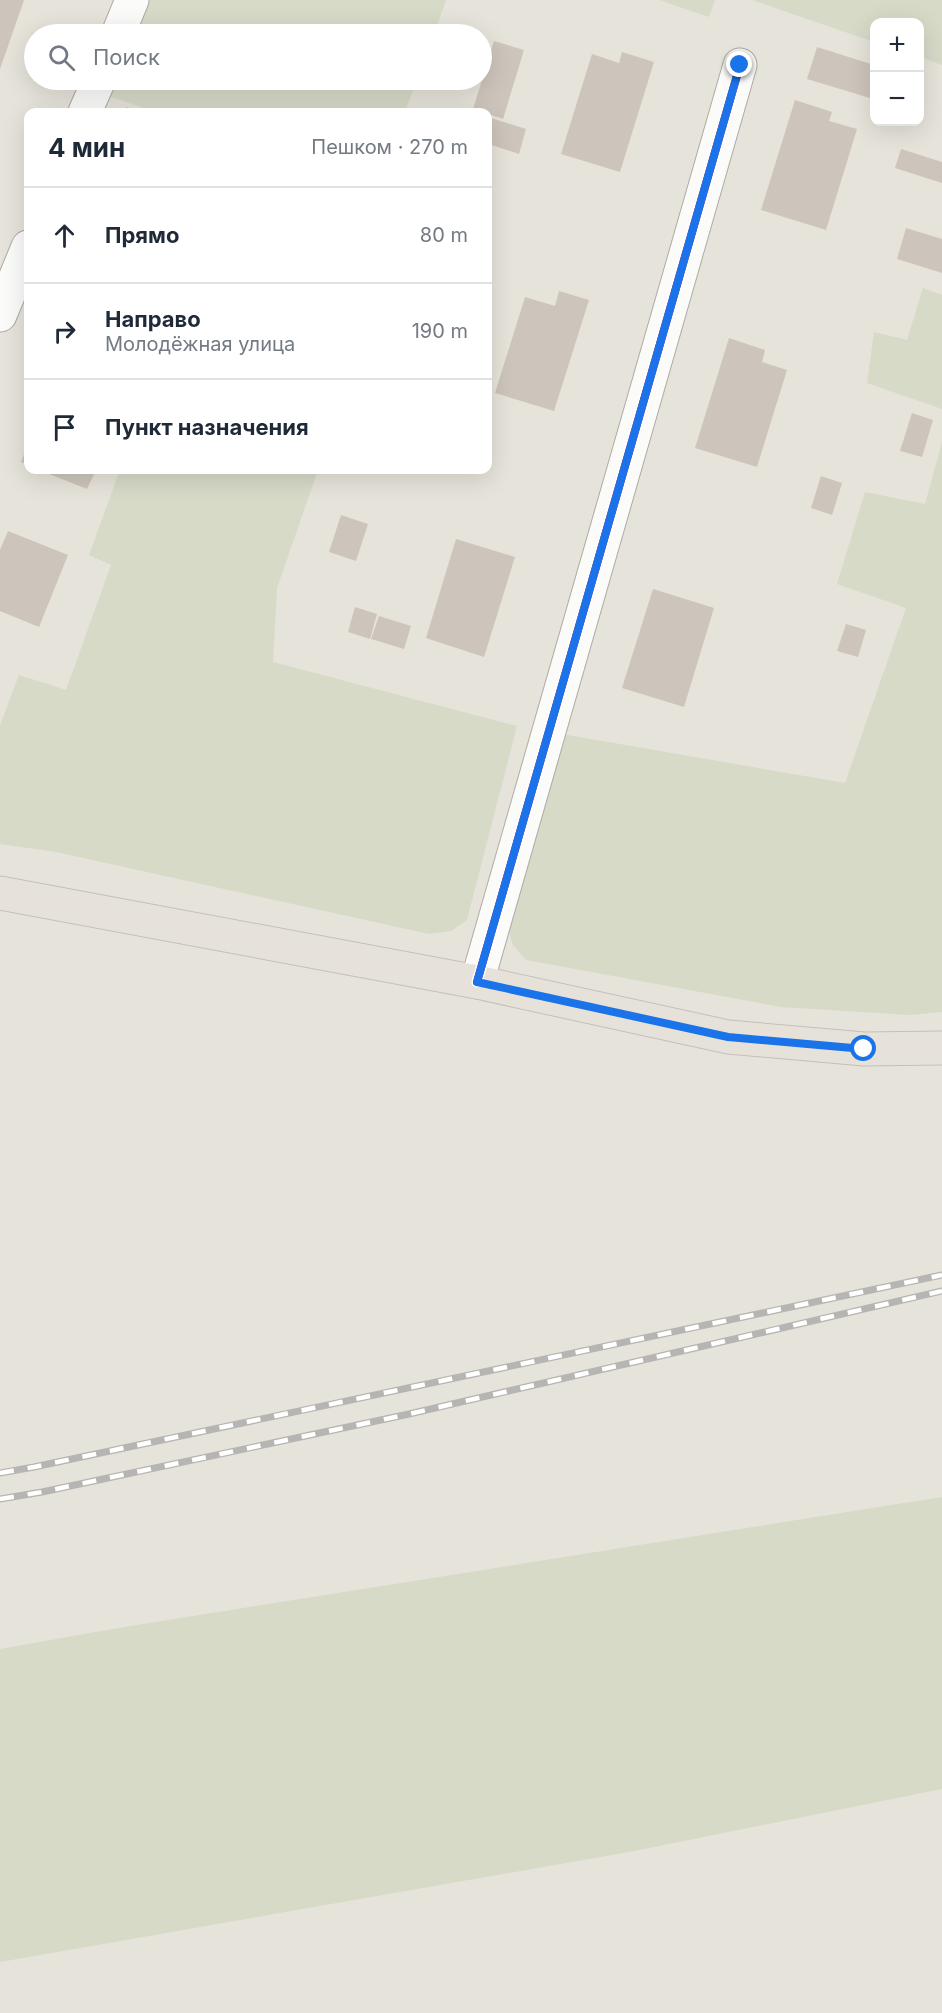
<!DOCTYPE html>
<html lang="ru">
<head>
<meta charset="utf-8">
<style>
	:root { --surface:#fff; --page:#f2f2f3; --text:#1f2937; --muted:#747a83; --line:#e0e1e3 }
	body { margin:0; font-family:Inter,sans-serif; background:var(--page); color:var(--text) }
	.controls { position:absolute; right:18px; top:18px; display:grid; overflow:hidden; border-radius:12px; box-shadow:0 6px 24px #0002 }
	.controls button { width:54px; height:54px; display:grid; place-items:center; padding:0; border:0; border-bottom:2px solid var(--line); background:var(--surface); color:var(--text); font:30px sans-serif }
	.stop { position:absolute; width:18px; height:18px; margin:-14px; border:4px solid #1a73e8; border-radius:50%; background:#fff }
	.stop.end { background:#1a73e8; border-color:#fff; box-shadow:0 2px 6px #0008 }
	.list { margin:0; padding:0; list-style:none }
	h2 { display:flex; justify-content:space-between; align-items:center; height:78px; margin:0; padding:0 24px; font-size:26px }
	h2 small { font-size:20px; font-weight:400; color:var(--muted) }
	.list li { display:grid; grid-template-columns:39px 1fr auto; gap:18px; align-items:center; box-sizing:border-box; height:96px; padding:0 24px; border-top:2px solid var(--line) }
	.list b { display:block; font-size:22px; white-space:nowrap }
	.list p { margin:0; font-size:20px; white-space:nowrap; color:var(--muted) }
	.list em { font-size:20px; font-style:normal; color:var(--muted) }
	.icon { flex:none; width:33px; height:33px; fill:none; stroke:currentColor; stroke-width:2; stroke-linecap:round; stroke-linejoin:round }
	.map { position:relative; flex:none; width:942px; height:2013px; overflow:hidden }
	.search { position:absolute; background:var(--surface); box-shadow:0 6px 24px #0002; left:24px; top:24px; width:468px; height:66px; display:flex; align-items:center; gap:15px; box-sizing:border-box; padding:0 21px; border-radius:33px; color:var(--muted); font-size:22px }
	.panel { position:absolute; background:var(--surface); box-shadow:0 6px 24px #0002; left:24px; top:108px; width:468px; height:366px; border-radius:12px }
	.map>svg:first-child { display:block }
	.green { fill:#d7dac7 }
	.building { fill:#cdc5bb }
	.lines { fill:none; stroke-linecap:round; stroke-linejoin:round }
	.minor-casing { stroke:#aeaba4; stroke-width:35 }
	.major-casing { stroke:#c2c0bc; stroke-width:35 }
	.minor { stroke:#fbfbf9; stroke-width:33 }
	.major { stroke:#e7e2d9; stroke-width:33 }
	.rail-casing { stroke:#b6b5b3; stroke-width:7 }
	.rail { stroke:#fff; stroke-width:4.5; stroke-dasharray:14; stroke-linecap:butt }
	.cycleway-casing { stroke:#fff; stroke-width:11 }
	.cycleway { stroke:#d6006c; stroke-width:8 }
	.route { stroke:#1a73e8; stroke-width:8 }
</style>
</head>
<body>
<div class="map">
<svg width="942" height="2013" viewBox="0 0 942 2013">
	<rect width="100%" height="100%" fill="#e6e3da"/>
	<g class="green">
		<polygon points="150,0 446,0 434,34 135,34"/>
		<polygon points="659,0 715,0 709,17"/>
		<polygon points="752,0 942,0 942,65 920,57 920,22 874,22 874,42"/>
		<polygon points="116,80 417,80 405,112 155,112 109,96"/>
		<polygon points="923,288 942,295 942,409 867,383 874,332 907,340"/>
		<polygon points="942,442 942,1012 910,1015 781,1007 526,960 513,945 507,925 562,734 845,783 906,608 837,584 865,492 925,504"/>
		<polygon points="120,470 318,470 277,588 273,662 517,726 467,920 451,931 429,934 56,852 0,844 0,725 19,675 66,690 111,565 89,555"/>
		<polygon points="942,1497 942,1789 629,1852 0,1962 0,1649 124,1627"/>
	</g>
	<g class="building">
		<polygon points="0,0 24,0 0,69"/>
		<polygon points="494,41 524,50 503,119 473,109"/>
		<polygon points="817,47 874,65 874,84 870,98 807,79"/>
		<polygon points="622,52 654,62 620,172 561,154 592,54 619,63"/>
		<polygon points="795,100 832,112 829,121 857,129 826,230 761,210"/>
		<polygon points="126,107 139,112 124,112"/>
		<polygon points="488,117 526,129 519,154 488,144"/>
		<polygon points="901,149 942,162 942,183 895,168"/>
		<polygon points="906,228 942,239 942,273 897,259"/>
		<polygon points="559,291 589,300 554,411 495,393 525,297 555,306"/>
		<polygon points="729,338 765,350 762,362 787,370 757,467 695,448"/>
		<polygon points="912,413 933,420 922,457 900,451"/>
		<polygon points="28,444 28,465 21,462"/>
		<polygon points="39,470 96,470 87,489"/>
		<polygon points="821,476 842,483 832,515 811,508"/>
		<polygon points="341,515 368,524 356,561 329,552"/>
		<polygon points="8,531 68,555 39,627 0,611 0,550"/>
		<polygon points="456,539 515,557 484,657 426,638"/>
		<polygon points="653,589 714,608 684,707 622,688"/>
		<polygon points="355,607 377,614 370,639 348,632"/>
		<polygon points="379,616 411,626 404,649 371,639"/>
		<polygon points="846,624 866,630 858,657 837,651"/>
	</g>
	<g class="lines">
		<defs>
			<g id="minor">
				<polyline points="118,34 132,0"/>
				<polyline points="85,112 99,80"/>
				<polyline points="0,315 28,247"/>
				<polyline points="477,982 740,65"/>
			</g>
			<polyline id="major" points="0,893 477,982 728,1037 864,1049 942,1048"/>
		</defs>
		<use href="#minor" class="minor-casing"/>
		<use href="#major" class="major-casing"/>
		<use href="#minor" class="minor"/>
		<use href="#major" class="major"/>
		<defs>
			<g id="rail">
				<polyline points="0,1473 34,1467 942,1275"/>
				<polyline points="0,1499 42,1492 409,1414 942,1291"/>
			</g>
		</defs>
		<use href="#rail" class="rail-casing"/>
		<use href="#rail" class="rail"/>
		<defs>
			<polyline id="cycleway" points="477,982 740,65"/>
		</defs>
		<use href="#cycleway" class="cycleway-casing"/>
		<use href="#cycleway" class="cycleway"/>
	</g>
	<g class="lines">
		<polyline class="route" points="740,65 477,982 728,1037 864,1049"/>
	</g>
</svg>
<div class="controls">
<button>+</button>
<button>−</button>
</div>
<div class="stop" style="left:864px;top:1049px"></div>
<div class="stop end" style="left:740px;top:65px"></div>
<div class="search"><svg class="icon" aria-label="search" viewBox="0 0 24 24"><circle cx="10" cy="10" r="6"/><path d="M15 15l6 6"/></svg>Поиск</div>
<section class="panel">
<h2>4 мин<small>Пешком · 270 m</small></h2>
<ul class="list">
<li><svg class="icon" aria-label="ahead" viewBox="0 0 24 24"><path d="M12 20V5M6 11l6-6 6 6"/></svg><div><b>Прямо</b></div><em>80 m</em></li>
<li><svg class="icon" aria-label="right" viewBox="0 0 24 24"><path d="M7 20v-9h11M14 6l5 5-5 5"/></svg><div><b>Направо</b><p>Молодёжная улица</p></div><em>190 m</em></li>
<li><svg class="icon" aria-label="arrive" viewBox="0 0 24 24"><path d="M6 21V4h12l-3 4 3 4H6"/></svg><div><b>Пункт назначения</b></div></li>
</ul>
</section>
</div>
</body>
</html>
